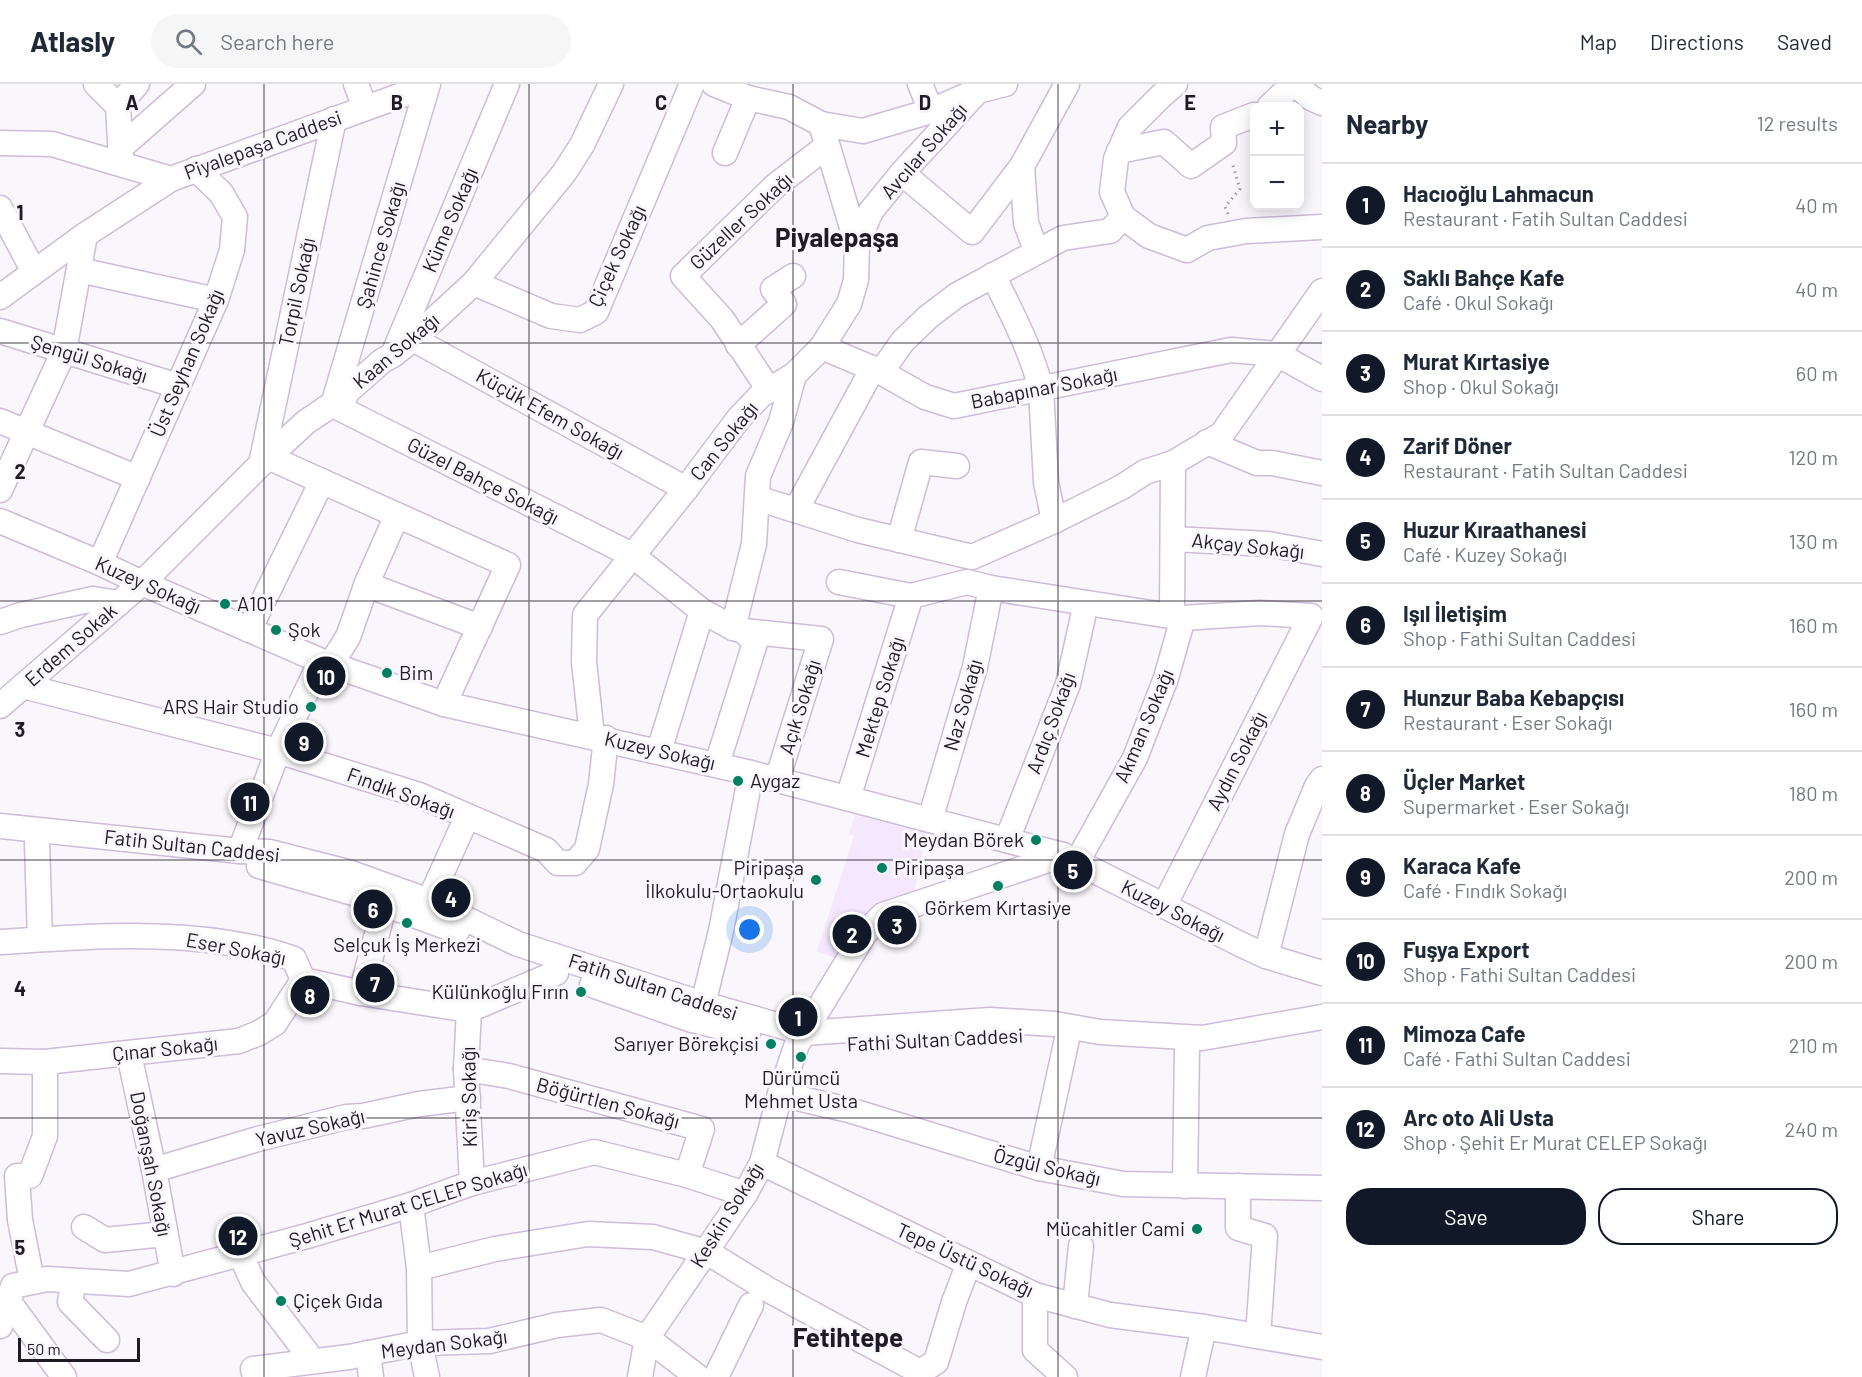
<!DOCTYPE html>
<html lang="en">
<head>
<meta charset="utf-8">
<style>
	:root { --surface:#fff; --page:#f6f6f7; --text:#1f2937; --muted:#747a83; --line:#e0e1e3; --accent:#111827 }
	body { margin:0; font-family:Barlow,sans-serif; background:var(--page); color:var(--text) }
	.controls { position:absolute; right:18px; top:18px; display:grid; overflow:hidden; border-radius:12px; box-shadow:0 3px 15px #0003 }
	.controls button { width:54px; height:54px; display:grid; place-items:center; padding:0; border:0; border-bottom:2px solid var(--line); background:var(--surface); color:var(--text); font:30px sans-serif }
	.scale { position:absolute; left:18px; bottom:15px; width:122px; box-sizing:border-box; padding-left:6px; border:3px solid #201a25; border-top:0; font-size:16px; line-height:21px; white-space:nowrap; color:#201a25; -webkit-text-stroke:4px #f9f6fc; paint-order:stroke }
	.you { position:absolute; left:750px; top:846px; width:21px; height:21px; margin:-15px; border:4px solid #fff; border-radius:50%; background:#1a73e8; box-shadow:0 0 0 9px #1a73e833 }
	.badge { display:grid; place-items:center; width:39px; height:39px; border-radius:50%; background:var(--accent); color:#fff; font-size:20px; font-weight:700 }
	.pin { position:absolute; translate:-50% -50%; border:3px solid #fff; box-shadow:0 2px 6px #0006 }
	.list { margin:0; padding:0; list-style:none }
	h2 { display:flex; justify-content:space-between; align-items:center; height:78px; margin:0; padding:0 24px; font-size:26px }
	h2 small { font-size:20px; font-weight:400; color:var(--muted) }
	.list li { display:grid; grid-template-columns:39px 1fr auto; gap:18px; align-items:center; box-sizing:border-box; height:84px; padding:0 24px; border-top:2px solid var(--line) }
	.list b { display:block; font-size:22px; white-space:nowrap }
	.list p { margin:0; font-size:20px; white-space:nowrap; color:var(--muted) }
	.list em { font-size:20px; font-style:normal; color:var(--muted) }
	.actions { display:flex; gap:12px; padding:18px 24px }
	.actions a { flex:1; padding:14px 0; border:2px solid var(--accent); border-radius:24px; text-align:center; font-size:21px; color:var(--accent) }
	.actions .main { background:var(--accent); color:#fff }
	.icon { flex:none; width:33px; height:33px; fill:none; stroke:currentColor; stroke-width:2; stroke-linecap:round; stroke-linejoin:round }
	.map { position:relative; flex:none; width:1322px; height:1293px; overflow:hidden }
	header { display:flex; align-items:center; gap:36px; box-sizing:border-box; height:84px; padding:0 30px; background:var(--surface); border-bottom:2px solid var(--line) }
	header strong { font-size:28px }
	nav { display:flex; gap:33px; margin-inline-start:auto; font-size:21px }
	.search { width:420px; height:54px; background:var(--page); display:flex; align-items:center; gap:15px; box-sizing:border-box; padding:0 21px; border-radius:33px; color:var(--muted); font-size:22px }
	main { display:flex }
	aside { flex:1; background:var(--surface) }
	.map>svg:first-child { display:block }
	.built { fill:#f5e8fe }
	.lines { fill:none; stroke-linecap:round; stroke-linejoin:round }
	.minor-casing { stroke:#cebcd9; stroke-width:27 }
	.path { stroke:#9e9aa2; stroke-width:3; stroke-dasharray:1.5 4.5; stroke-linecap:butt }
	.minor { stroke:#fff; stroke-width:24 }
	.grid { fill:none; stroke:#201a25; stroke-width:1.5; stroke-opacity:0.55 }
	.poi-dot { fill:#008061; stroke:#f9f6fc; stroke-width:2 }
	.labels { text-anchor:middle; stroke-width:6; stroke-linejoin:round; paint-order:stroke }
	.street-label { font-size:20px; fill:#201a25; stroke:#f9f6fc }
	.poi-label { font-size:20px; fill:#201a25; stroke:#f9f6fc; text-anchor:start }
	.district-label { font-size:26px; font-weight:bold; fill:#201a25; stroke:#f9f6fc }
	.grid-label { font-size:20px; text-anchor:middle; font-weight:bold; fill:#201a25; stroke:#f9f6fc; stroke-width:6; stroke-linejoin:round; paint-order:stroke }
</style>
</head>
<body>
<header>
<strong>Atlasly</strong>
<div class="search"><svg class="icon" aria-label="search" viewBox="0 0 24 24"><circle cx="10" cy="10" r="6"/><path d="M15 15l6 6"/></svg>Search here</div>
<nav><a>Map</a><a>Directions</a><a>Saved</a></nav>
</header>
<main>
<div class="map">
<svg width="1322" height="1293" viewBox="0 0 1322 1293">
	<rect width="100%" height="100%" fill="#f9f6fc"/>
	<polygon class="built" points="855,731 926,749 913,816 875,829 835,874 817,867 854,752 849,750"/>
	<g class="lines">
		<defs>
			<g id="minor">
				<polyline points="96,0 118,22"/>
				<polyline points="356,0 365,24"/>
				<polyline points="428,0 333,321 632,471 702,527"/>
				<polyline points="920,0 931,27"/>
				<polyline points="1175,0 1161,12 1130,43 1116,75 1112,108 1123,133 1149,152 1187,166 1208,154 1246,147 1322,143"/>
				<polyline points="1295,0 1311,14 1322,19"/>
				<polyline points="1270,22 1293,0"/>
				<polyline points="821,40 863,47 931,27 977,7 1005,0"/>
				<polyline points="0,59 52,60 171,95 402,11 417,0"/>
				<polyline points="120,64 193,0"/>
				<polyline points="1119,67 1164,58 1191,82 1224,59 1223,43 1254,31"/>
				<polyline points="725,69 748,14"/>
				<polyline points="121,74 118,22 137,0"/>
				<polyline points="1022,82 1026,139 1036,166"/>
				<polyline points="902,89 972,148 1022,82 1067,0"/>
				<polyline points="0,124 34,188"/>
				<polyline points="857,160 871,127 902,89 984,0"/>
				<polyline points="79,186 216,216"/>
				<path d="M993 191C1011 228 1031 265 1041 305L1046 398 1054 437"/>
				<polyline points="474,199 551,232 580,236 596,228 692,0"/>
				<polyline points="0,213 85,151 171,95"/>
				<polyline points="0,247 178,302"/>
				<polyline points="413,255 686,405"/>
				<polyline points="738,261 784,220 773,205 793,192"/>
				<polyline points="822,263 881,288 925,313 954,322 1231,266 1277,270 1322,295"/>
				<polyline points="395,266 507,0"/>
				<polyline points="881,288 903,257 928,233 957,211 1063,154 1110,147 1123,133"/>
				<polyline points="769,306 722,235 683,192 775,102 827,62"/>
				<polyline points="0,337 138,394"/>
				<polyline points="1207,358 1257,379 1272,379 1322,389"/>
				<polyline points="268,373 508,481 444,620"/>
				<polyline points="261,380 334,35"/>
				<polyline points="0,406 64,267 85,151"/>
				<polyline points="757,414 858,446 972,473 1054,437 1122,403 1145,388 1173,379 1222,350 1322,207"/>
				<polyline points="796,426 873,284"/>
				<polyline points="0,437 100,479 142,499 321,577 444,620 751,689 1063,771 1242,861 1266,872 1322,889"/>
				<polyline points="1173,455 1268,460 1322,470"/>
				<polyline points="899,456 921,378 957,382"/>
				<polyline points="100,479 216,216 232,166 235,133 221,109 196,85"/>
				<polyline points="839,498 911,512 967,498 991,504 1183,534 1260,529 1311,532 1164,822"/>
				<polyline points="367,499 373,503 480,543"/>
				<polyline points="1172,532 1173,379"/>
				<polyline points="0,538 21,531 93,515 119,519"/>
				<polyline points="733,544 754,460 758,392 781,338 794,291"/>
				<polyline points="249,546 322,397"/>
				<polyline points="744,547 821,555 777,696"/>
				<polyline points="331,580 348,553 367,499 397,431"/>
				<polyline points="23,602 278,667 419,711 546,766 558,779 575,779 587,765 601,700 606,654"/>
				<polyline points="0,622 142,499 268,373 306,338 346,311 347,308 382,277 393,271 413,255 474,199 564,89 582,61 611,0"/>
				<polyline points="592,652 584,578 585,531 685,406 739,334 761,311 794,291 822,263 849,220 856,196 857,160 821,40 789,23 748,14 714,0"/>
				<polyline points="659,667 702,527 733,544 744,547 755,559 717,680"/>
				<polyline points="848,714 911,512"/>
				<polyline points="930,736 975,583 991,504"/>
				<polyline points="0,742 240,767 270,768 348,788 429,817 518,860 703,920 805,949 990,936 1055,940 1100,948 1202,954 1322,933"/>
				<polyline points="1007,756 1068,600 1086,519"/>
				<polyline points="37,759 40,855"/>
				<polyline points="240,767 278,667 321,577"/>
				<polyline points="1077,778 1135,674 1166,594 1183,534"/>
				<polyline points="259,782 360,811 457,847"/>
				<polyline points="429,817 467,733"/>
				<path d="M0 858C94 852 205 843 294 875L303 896"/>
				<polyline points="1266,872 1297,750 1317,702 1322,695"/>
				<polyline points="303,896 361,909 469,926 556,889"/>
				<polyline points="592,901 692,936 748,949"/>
				<polyline points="361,909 385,820"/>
				<polyline points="703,920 721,847 751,689"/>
				<polyline points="469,926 466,985 472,1099"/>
				<polyline points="129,970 154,1086 173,1190"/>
				<polyline points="0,977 45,978 239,957 259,949 275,939 303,896"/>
				<polyline points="466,985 509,992 702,1045 687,1091"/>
				<polyline points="780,1010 849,1026 1039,1084 1123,1100 1322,1104"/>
				<polyline points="762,1079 1035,1211 1110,1231 1204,1243 1322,1263"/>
				<polyline points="1039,1084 1068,950"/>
				<polyline points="154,1086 258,1055 346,1033 363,1032 419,1020 468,1014"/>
				<polyline points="1185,1102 1187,963"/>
				<polyline points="1238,1102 1238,1144 1265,1152 1258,1252"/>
				<polyline points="411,1121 419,1184 420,1259 427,1293"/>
				<polyline points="84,1143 105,1156 165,1150"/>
				<polyline points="241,1171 253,1198 313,1277"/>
				<polyline points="419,1184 495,1165 588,1150 653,1153 707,1168 767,1205 920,1288"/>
				<polyline points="32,1197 20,1136 17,1092 30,1092 45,1052 45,978"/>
				<polyline points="74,1197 70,1218 107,1256"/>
				<polyline points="1035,1211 1035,1266 1065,1293"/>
				<polyline points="9,1218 64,1293"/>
				<polyline points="1075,1222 1081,1162"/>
				<polyline points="0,1242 13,1202 47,1195 129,1200 307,1152 411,1121 472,1099 594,1068 687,1091 745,1110"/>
				<polyline points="368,1269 371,1293"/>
				<polyline points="255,1293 253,1285 349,1273 420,1259 489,1257 557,1241 601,1236 647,1254 698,1293"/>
				<polyline points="640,1293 647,1254 745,1110 762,1079 780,1010 797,960 865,849 883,831 1063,771"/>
				<polyline points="716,1293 751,1221"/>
				<polyline points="918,1293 920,1288 936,1278 954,1218 969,1179"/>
				<polyline points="1193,1293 1204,1243"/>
			</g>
		</defs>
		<use href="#minor" class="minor-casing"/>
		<polyline class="path" points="1228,130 1225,123 1240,105 1232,78"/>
		<use href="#minor" class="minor"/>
	</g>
	<path class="grid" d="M264 0V1293M529 0V1293M793 0V1293M1058 0V1293M0 259H1322M0 517H1322M0 776H1322M0 1034H1322"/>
	<g class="poi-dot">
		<circle cx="225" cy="520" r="6"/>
		<circle cx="276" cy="546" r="6"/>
		<circle cx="387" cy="589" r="6"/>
		<circle cx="311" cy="623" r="6"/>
		<circle cx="738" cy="697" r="6"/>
		<circle cx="1036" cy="756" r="6"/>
		<circle cx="882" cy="784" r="6"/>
		<circle cx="816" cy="796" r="6"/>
		<circle cx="998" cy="802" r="6"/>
		<circle cx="407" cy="839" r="6"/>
		<circle cx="581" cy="908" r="6"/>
		<circle cx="771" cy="960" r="6"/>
		<circle cx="801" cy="973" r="6"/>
		<circle cx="1197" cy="1145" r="6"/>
		<circle cx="281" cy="1217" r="6"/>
	</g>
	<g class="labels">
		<g class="street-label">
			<text transform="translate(263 61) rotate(-20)" y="7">Piyalepaşa Caddesi</text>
			<text transform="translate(924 67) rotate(-49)" y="7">Avcılar Sokağı</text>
			<text transform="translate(450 136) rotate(-67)" y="7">Küme Sokağı</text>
			<text transform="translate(741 137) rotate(-43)" y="7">Güzeller Sokağı</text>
			<text transform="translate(381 161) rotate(-74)" y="7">Şahince Sokağı</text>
			<text transform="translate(617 172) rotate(-65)" y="7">Çiçek Sokağı</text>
			<text transform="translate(297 208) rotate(-78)" y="7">Torpil Sokağı</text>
			<text transform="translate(396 267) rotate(-40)" y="7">Kaan Sokağı</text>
			<text transform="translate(89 275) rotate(17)" y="7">Şengül Sokağı</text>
			<text transform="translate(187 279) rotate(-67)" y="7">Üst Seyhan Sokağı</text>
			<text transform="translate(1044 304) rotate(-11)" y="7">Babapınar Sokağı</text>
			<text transform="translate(550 330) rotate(29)" y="7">Küçük Efem Sokağı</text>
			<text transform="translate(724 357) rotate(-51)" y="7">Can Sokağı</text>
			<text transform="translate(483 397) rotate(27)" y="7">Güzel Bahçe Sokağı</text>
			<text transform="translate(1248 462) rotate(6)" y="7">Akçay Sokağı</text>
			<text transform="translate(148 501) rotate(24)" y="7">Kuzey Sokağı</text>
			<text transform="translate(71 561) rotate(-41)" y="7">Erdem Sokak</text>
			<text transform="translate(880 613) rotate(-73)" y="7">Mektep Sokağı</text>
			<text transform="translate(963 621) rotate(-74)" y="7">Naz Sokağı</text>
			<text transform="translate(800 623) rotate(-73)" y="7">Açık Sokağı</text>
			<text transform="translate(1051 639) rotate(-70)" y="7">Ardıç Sokağı</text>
			<text transform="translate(1144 642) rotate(-67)" y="7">Akman Sokağı</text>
			<text transform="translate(660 667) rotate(13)" y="7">Kuzey Sokağı</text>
			<text transform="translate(1237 677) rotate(-63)" y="7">Aydın Sokağı</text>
			<text transform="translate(401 709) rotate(20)" y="7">Fındık Sokağı</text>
			<text transform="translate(192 762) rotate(6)" y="7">Fatih Sultan Caddesi</text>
			<text transform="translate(1173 827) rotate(27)" y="7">Kuzey Sokağı</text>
			<text transform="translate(236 865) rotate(11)" y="7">Eser Sokağı</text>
			<text transform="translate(653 903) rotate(18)" y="7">Fatih Sultan Caddesi</text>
			<text transform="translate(935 956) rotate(-3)" y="7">Fathi Sultan Caddesi</text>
			<text transform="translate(165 965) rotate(-6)" y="7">Çınar Sokağı</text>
			<text transform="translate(469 1013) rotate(-91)" y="7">Kiriş Sokağı</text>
			<text transform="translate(608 1019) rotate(15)" y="7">Böğürtlen Sokağı</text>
			<text transform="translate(310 1044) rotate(-13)" y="7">Yavuz Sokağı</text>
			<text transform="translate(151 1080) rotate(79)" y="7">Doğanşah Sokağı</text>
			<text transform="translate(1047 1083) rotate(13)" y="7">Özgül Sokağı</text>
			<text transform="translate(408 1121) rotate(-17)" y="7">Şehit Er Murat CELEP Sokağı</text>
			<text transform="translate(727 1131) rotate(-58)" y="7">Keskin Sokağı</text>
			<text transform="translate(965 1176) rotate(25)" y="7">Tepe Üstü Sokağı</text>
			<text transform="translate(444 1260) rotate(-7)" y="7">Meydan Sokağı</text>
		</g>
		<g class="poi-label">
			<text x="237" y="527">A101</text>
			<text x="288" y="553">Şok</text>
			<text x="399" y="596">Bim</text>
			<text x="299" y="630" text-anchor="end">ARS Hair Studio</text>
			<text x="750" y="704">Aygaz</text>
			<text x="1024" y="763" text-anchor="end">Meydan Börek</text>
			<text x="804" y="791" text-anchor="end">Piripaşa<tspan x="804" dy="23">İlkokulu-Ortaokulu</tspan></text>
			<text x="894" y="791">Piripaşa</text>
			<text x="998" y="831" text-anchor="middle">Görkem Kırtasiye</text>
			<text x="407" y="868" text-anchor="middle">Selçuk İş Merkezi</text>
			<text x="569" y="915" text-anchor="end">Külünkoğlu Fırın</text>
			<text x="759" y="967" text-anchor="end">Sarıyer Börekçisi</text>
			<text x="801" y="1001" text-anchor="middle">Dürümcü<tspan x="801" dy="23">Mehmet Usta</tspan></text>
			<text x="1185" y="1152" text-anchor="end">Mücahitler Cami</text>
			<text x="293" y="1224">Çiçek Gıda</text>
		</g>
		<g class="district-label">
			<text x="837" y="163">Piyalepaşa</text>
			<text x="848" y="1263">Fetihtepe</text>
		</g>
	</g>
	<g class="grid-label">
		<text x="132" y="26">A</text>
		<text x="397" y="26">B</text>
		<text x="661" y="26">C</text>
		<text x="925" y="26">D</text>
		<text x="1190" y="26">E</text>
		<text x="20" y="136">1</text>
		<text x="20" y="395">2</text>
		<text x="20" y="653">3</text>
		<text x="20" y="912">4</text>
		<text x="20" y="1171">5</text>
	</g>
</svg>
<div class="controls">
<button>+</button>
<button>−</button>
</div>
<div class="scale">50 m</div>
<div class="you"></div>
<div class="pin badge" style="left:798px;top:933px">1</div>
<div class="pin badge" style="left:852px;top:850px">2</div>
<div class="pin badge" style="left:897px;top:841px">3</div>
<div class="pin badge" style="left:451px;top:814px">4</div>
<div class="pin badge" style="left:1073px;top:786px">5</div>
<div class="pin badge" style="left:373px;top:825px">6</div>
<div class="pin badge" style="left:375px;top:899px">7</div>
<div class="pin badge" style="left:310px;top:911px">8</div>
<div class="pin badge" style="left:304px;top:658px">9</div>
<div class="pin badge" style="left:326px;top:592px">10</div>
<div class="pin badge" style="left:250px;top:718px">11</div>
<div class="pin badge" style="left:238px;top:1152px">12</div>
</div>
<aside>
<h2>Nearby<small>12 results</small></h2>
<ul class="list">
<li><span class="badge">1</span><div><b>Hacıoğlu Lahmacun</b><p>Restaurant · Fatih Sultan Caddesi</p></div><em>40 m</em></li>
<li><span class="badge">2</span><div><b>Saklı Bahçe Kafe</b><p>Café · Okul Sokağı</p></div><em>40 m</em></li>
<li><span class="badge">3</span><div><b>Murat Kırtasiye</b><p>Shop · Okul Sokağı</p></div><em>60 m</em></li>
<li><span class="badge">4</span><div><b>Zarif Döner</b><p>Restaurant · Fatih Sultan Caddesi</p></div><em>120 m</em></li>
<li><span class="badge">5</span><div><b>Huzur Kıraathanesi</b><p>Café · Kuzey Sokağı</p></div><em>130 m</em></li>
<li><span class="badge">6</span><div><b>Işıl İletişim</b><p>Shop · Fathi Sultan Caddesi</p></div><em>160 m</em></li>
<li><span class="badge">7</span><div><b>Hunzur Baba Kebapçısı</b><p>Restaurant · Eser Sokağı</p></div><em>160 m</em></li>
<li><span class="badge">8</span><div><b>Üçler Market</b><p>Supermarket · Eser Sokağı</p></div><em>180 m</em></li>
<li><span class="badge">9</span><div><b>Karaca Kafe</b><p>Café · Fındık Sokağı</p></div><em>200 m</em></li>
<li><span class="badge">10</span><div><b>Fuşya Export</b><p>Shop · Fathi Sultan Caddesi</p></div><em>200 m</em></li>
<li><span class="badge">11</span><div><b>Mimoza Cafe</b><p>Café · Fathi Sultan Caddesi</p></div><em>210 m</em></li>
<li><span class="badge">12</span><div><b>Arc oto Ali Usta</b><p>Shop · Şehit Er Murat CELEP Sokağı</p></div><em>240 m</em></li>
</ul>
<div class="actions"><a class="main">Save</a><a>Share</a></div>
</aside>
</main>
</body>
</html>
